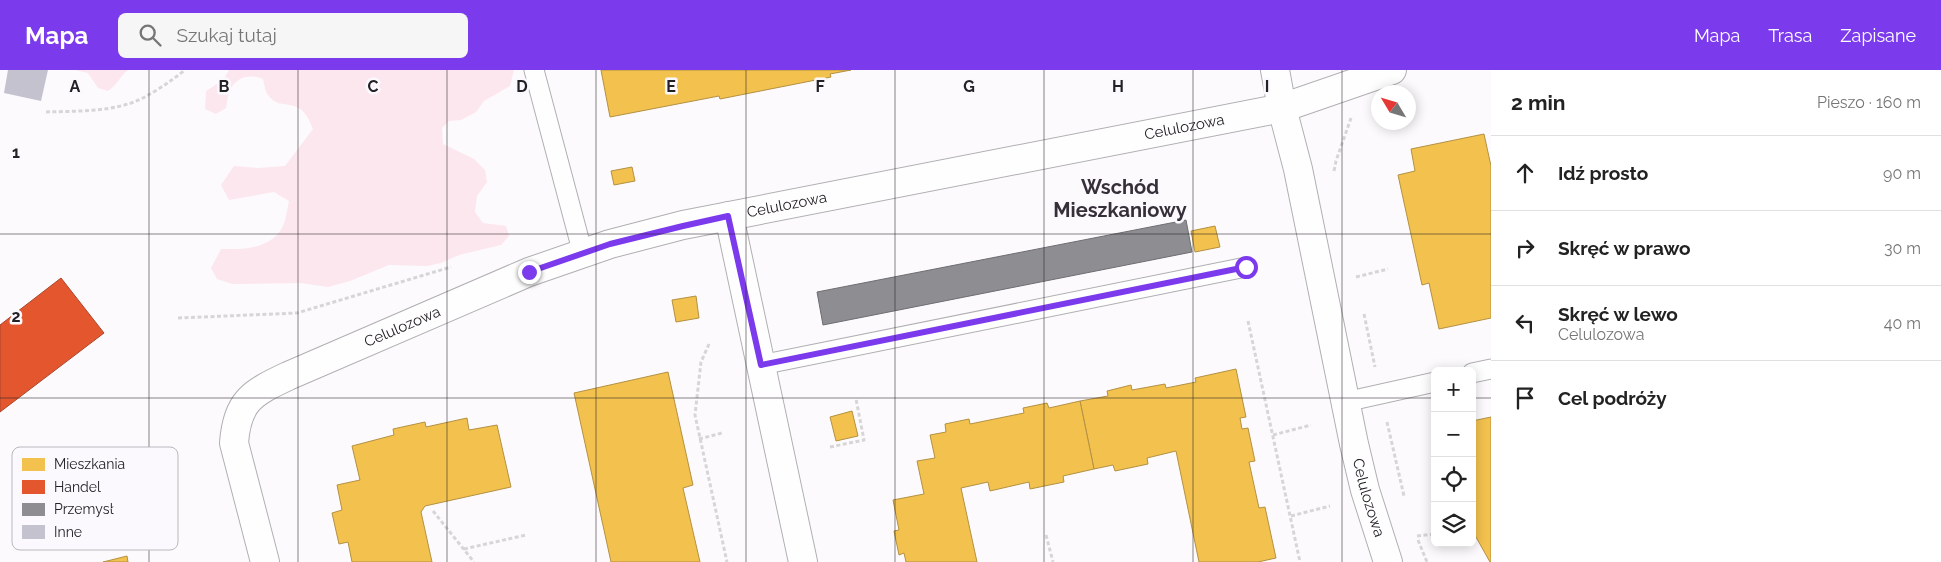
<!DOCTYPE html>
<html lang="pl">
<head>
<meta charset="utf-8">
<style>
	:root { --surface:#fff; --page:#f6f6f6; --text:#222; --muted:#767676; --line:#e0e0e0; --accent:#7c3aed }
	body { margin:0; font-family:Raleway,sans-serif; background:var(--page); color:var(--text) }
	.controls { position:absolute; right:15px; bottom:15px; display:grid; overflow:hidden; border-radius:8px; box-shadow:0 2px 12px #0003 }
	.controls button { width:45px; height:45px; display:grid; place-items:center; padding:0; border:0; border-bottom:1px solid var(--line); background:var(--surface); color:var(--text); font:25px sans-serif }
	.compass { position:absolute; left:1371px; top:15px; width:45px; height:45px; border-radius:50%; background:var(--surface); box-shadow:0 2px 12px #0003; rotate:308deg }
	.stop { position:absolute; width:15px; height:15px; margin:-11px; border:4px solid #7c3aed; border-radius:50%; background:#fff }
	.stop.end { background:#7c3aed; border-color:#fff; box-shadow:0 1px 5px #0008 }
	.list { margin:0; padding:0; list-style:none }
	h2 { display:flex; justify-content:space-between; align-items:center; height:65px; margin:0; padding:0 20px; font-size:21px }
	h2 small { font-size:16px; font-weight:400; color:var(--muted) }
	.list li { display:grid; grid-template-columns:32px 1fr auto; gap:15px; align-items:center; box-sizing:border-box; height:75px; padding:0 20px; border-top:1px solid var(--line) }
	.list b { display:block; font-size:19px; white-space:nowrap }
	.list p { margin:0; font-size:16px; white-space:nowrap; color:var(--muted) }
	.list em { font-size:16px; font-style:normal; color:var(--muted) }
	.icon { flex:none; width:28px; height:28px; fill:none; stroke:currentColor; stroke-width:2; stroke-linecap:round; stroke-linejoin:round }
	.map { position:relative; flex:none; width:1491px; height:492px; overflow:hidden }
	header { display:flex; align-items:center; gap:30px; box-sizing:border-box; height:70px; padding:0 25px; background:var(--accent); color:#fff }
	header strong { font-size:24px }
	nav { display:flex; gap:28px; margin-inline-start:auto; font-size:18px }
	.search { width:350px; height:45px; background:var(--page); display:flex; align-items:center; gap:12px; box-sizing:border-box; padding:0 18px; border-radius:8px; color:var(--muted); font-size:19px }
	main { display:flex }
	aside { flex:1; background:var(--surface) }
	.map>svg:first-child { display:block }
	.green { fill:#fce7ee }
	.homes { fill:#f2c14e; stroke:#b49142 }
	.shops { fill:#e4572e; stroke:#aa472c }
	.industry { fill:#8d8d92; stroke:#6e6d72 }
	.building { fill:#c4c2cf }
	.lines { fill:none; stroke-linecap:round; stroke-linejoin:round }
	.lane-casing { stroke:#b1afb3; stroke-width:21 }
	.street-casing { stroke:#b1afb3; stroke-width:30 }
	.path { stroke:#d7d6d7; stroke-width:3; stroke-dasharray:4 2.5; stroke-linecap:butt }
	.lane { stroke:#fffeff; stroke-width:19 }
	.street { stroke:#fffeff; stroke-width:28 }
	.route { stroke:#7c3aed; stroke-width:6 }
	.grid { fill:none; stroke:#242126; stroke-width:1; stroke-opacity:0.55 }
	.labels { text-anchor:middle; stroke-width:5; stroke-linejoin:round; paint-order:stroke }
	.street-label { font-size:15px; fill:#242126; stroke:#fcf9fe }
	.district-label { font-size:20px; font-weight:bold; fill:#352f39; stroke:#fcf9fe }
	.key { fill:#fcf9fe; stroke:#bbb8bd; stroke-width:1 }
	.key-label { font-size:14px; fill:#242126 }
	.grid-label { font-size:16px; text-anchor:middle; font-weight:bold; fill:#242126; stroke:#fcf9fe; stroke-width:5; stroke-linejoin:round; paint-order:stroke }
</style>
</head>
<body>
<header>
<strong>Mapa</strong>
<div class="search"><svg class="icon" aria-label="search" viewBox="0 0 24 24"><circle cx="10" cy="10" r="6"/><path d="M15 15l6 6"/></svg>Szukaj tutaj</div>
<nav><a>Mapa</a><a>Trasa</a><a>Zapisane</a></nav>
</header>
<main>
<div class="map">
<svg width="1491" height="492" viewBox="0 0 1491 492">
	<rect width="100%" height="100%" fill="#fcfafd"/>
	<g class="green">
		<path d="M75 0H128C121 5 117 15 108 21L98 18 88 3Z"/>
		<path d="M229 0H514L510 16 484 31 476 42 461 50 449 51 442 58 443 74 474 89 485 100 487 112 477 126 475 142 483 153 506 156 509 166 501 175 459 185 441 193 427 196 389 195 350 211 328 217 300 213 232 214 217 209 211 198 221 179C243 179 269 180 282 158 286 151 287 140 289 131L274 122 229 130 221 115 234 96 258 98 285 96 313 59C300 22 282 44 268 25 265 21 264 13 263 9 251 4 238 6 231 18 228 23 227 33 226 38L216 44 205 39 206 21 223 10Z"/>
	</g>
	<g class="homes">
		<polygon points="601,0 851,0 830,4 831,7 720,29 719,26 610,47"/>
		<polygon points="1484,64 1491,96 1491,248 1439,259 1429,213 1422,215 1398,105 1415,101 1411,79"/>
		<polygon points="632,97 635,111 614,115 611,101"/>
		<polygon points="1215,156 1220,177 1195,182 1191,161"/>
		<polygon points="696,226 699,248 676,252 672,230"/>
		<polygon points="1236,299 1246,347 1240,348 1242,359 1248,358 1255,391 1249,392 1259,438 1265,437 1276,488 1258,492 1199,492 1176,381 1147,388 1148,394 1115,401 1113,395 1094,399 1080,331 1108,326 1107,321 1131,315 1132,320 1165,314 1166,318 1196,312 1195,308"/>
		<polygon points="668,302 693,415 683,418 700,492 611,492 574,323"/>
		<polygon points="1080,331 1094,399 1063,406 1064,412 1030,419 1029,412 990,421 988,412 961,418 977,492 906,492 904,483 899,485 894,461 899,460 893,430 924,424 917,391 935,388 930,365 946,362 945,354 969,349 970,354 1024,343 1023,338 1047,333 1049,338"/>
		<polygon points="852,341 858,366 836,371 830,347"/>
		<polygon points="1491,347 1491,492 1490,492 1472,460 1472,351"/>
		<polygon points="467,348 469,360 497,355 511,417 425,436 421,442 432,492 352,492 348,472 339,474 332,443 342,440 337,415 360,410 352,376 394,365 393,359 425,352 426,357"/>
		<polygon points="127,486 128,492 103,492"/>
	</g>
	<polygon class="shops" points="61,208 104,263 0,342 0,255"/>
	<polygon class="industry" points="1186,150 1192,182 823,255 817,222"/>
	<polygon class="building" points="8,0 48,0 41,31 4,23"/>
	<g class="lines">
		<defs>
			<g id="lane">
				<polyline points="534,0 583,184"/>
				<polyline points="761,295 1246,197"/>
				<polyline points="1472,303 1491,299"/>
				<polyline points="1345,332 1435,312"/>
			</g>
			<g id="street">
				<path id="s1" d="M1275 0 1282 38 1298 99 1354 374 1365 420 1388 492"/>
				<polyline points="729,146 803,492"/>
				<path id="s2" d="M265 492 234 373C237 331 252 323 288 306L529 202 610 174 683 155 1282 38 1392 0"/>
			</g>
		</defs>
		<use href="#lane" class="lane-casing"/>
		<use href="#street" class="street-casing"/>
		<g class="path">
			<path d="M46 42C73 41 102 42 128 34 146 29 171 11 185 0"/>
			<polyline points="1334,101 1336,91 1351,48"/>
			<polyline points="1356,207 1388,199"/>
			<polyline points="1364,244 1375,297"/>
			<polyline points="178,248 297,243 451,197"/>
			<polyline points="1248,251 1300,492"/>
			<polyline points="709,274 701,292 695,345 727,492"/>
			<polyline points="1387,352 1404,426"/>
			<polyline points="1273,365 1311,355"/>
			<polyline points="699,369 722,363"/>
			<polyline points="830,377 864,370 856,329"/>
			<polyline points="433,441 474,492"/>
			<polyline points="1291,446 1330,436"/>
			<polyline points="1046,465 1053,492"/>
			<polyline points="1417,466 1435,464"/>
			<polyline points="1418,470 1427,492"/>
			<polyline points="464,479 526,465"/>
		</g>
		<use href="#lane" class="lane"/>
		<use href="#street" class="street"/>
	</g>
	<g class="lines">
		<polyline class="route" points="529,202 610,174 683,156 728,146 761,295 1246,197"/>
	</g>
	<path class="grid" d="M149 0V492M298 0V492M447 0V492M596 0V492M746 0V492M895 0V492M1044 0V492M1193 0V492M1342 0V492M0 164H1491M0 328H1435M1472 328H1491"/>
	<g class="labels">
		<g class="street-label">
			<text dy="5" stroke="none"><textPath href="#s2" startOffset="1150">Celulozowa</textPath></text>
			<text dy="5" stroke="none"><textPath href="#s2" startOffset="745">Celulozowa</textPath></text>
			<text dy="5" stroke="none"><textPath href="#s2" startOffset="340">Celulozowa</textPath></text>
			<text dy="5" stroke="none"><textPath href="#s1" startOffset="438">Celulozowa</textPath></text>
		</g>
		<g class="district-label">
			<text x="1120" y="124">Wschód<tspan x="1120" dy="23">Mieszkaniowy</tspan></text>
		</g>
	</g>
	<rect x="12" y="377" width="166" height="103" rx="8" class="key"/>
	<rect x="22" y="388" width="23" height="13" fill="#f2c14e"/>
	<rect x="22" y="410" width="23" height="14" fill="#e4572e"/>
	<rect x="22" y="433" width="23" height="13" fill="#8d8d92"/>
	<rect x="22" y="455" width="23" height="14" fill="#c4c2cf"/>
	<g class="key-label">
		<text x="54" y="399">Mieszkania</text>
		<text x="54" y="422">Handel</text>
		<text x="54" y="444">Przemysł</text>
		<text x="54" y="467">Inne</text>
	</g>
	<g class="grid-label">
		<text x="75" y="22">A</text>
		<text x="224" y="22">B</text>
		<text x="373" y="22">C</text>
		<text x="522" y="22">D</text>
		<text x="671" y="22">E</text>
		<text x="820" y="22">F</text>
		<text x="969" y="22">G</text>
		<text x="1118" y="22">H</text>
		<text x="1267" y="22">I</text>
		<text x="16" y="88">1</text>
		<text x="16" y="252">2</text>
	</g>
</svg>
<div class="controls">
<button>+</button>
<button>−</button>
<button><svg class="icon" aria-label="locate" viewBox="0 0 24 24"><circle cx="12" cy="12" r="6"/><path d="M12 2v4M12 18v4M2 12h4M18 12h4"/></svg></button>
<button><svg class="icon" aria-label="layers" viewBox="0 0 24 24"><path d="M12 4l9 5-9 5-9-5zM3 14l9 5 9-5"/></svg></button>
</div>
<svg class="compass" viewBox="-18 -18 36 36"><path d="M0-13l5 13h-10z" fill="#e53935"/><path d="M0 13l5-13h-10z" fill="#767676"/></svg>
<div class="stop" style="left:1246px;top:197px"></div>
<div class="stop end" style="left:529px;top:202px"></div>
</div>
<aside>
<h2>2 min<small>Pieszo · 160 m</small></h2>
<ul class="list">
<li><svg class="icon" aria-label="ahead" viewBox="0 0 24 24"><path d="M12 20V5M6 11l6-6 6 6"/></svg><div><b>Idź prosto</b></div><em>90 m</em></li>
<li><svg class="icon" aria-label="right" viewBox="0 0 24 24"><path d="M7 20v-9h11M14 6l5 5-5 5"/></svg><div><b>Skręć w prawo</b></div><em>30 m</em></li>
<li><svg class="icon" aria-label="left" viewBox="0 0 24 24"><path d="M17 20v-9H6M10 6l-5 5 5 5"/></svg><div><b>Skręć w lewo</b><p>Celulozowa</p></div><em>40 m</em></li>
<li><svg class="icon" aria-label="arrive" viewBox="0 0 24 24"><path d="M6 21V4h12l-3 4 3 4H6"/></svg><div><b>Cel podróży</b></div></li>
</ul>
</aside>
</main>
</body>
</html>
